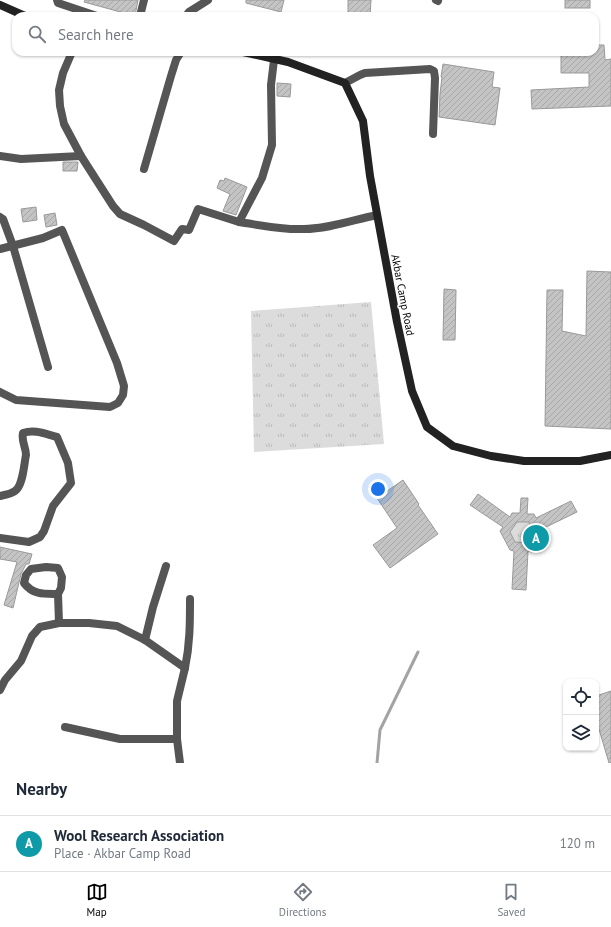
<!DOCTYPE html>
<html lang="en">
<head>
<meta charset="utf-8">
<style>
	:root { --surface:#fff; --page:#f2f2f3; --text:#1f2937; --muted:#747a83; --line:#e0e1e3; --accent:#000 }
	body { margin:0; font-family:"PT Sans",sans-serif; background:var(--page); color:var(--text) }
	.controls { position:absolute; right:12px; bottom:12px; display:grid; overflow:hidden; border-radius:8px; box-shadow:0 1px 3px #0004 }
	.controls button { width:36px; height:36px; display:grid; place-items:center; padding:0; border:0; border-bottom:1px solid var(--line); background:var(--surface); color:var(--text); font:20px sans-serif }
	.you { position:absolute; left:378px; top:489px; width:14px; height:14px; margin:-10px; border:3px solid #fff; border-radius:50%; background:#1a73e8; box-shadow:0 0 0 6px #1a73e833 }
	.badge { display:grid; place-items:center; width:26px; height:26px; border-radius:50%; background:var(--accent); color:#fff; font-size:13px; font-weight:700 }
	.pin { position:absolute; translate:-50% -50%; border:2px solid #fff; box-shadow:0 1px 4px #0006 }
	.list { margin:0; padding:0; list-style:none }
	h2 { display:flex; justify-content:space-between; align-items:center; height:52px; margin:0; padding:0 16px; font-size:17px }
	h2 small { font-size:13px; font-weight:400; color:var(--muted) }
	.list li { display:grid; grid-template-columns:26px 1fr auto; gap:12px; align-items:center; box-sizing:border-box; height:56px; padding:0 16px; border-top:1px solid var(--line) }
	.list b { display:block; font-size:15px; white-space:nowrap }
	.list p { margin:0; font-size:13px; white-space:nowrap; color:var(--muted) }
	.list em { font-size:13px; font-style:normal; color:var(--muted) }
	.icon { flex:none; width:22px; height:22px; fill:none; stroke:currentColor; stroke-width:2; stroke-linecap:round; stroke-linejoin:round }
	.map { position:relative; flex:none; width:611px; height:763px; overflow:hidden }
	.search { position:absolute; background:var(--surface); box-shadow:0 1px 3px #0004; left:12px; right:12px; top:12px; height:44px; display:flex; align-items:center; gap:10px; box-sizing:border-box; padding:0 14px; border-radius:12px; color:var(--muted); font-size:15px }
	.sheet { height:108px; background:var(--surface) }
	nav { display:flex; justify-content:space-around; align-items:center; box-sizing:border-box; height:56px; border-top:1px solid var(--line); background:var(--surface); font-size:11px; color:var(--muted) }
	nav a { display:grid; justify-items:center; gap:2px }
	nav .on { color:var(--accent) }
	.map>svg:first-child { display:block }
	.grass { fill:url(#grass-tufts) }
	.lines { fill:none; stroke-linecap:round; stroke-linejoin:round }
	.stream { stroke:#a3a3a3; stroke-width:3 }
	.building { fill:url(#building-hatch); stroke:#999; fill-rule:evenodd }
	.street { stroke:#555; stroke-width:8 }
	.secondary { stroke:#222; stroke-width:8 }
	.labels { text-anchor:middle; stroke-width:3; stroke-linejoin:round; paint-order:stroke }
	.street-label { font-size:11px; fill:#000; stroke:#fff }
</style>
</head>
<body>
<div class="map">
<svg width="611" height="763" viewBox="0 0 611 763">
	<defs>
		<pattern id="grass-tufts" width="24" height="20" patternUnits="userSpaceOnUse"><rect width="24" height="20" fill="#dcdcdc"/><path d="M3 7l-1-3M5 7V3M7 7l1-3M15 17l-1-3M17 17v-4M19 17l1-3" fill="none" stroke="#bbb"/></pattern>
		<pattern id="building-hatch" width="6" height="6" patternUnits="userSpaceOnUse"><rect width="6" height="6" fill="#c4c4c4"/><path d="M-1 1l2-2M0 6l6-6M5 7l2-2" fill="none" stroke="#a7a7a7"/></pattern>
	</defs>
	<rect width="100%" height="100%" fill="#fff"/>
	<g class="grass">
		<polygon points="371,302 384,444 254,452 251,311"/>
		<polygon points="517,522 529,522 534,533 527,543 515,542 510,532"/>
	</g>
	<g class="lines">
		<polyline class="stream" points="377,763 380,730 418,652"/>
	</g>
	<g class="building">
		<polygon points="85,0 138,0 135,16 84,2"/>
		<polygon points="246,0 284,0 281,12 246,3"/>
		<polygon points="348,0 371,0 370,16 348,16"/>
		<rect x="565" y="0" width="25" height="8"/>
		<polygon points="595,45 604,45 605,60 611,59 611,106 532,109 531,90 589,87 589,73 561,73 561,52 595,52"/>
		<polygon points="443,64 494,72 492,87 500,88 495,125 439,117 440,94 442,77 441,77"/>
		<polygon points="277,83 291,84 290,97 277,96"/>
		<polygon points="63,162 78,162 77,171 63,171"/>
		<polygon points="225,178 247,187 236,215 223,211 230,194 217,188 220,180 224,181"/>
		<polygon points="36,207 37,220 23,222 21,209"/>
		<polygon points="55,213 57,225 46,227 44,215"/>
		<polygon points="587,271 611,272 611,429 545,426 547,290 563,290 562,331 586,336"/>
		<polygon points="444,289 456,290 455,340 443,340"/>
		<polygon points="403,480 419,504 418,505 438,534 390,568 373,545 397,528 377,498"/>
		<path d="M478 494 510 517 512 513H520L521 498H528L527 514H534L536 518 571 501 577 512 542 529 544 534 532 552 528 551 526 590 512 589 514 551 510 550 500 531 503 527 470 505ZM517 522H529L534 533 528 543 515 542 510 532Z"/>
		<polygon points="0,547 32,554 29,564 26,564 21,574 13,608 4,605 17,562 0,559"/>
		<polygon points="611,691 611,763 609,763 596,719 596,696"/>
	</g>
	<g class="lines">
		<g class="street">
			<polyline points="57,0 58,3 97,16"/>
			<polyline points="436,0 438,1"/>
			<polyline points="140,16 144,0"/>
			<polyline points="186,16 189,12 208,0"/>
			<polyline points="72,52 63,73 59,90 60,106 64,124 81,156 113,206 120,214 144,225 174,241 182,229 189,230 198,209 239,222"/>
			<path d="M274 60 271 85 272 145 262 178 239 222C260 225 282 230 304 229 328 229 353 220 377 215"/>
			<polyline points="345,83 360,75 365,73 430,69 434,71 435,78 433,134"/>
			<polyline points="0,156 21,159 81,156"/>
			<polyline points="144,169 171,76 176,60 181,52"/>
			<polyline points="0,217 3,219 13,246 48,367"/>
			<polyline points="0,249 43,238 62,230 117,363 124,386 123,395 118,403 110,407 16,400 0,392"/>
			<path d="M0 496C5 495 11 494 15 491 23 486 24 464 26 455 26 447 21 441 23 433 35 429 45 434 57 437L68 463 71 483 53 506 44 531 40 537 29 542 0 538"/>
			<path d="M58 594C44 594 33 595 24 583L26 575 31 569 46 567 58 568 62 577 61 588 58 594 59 623"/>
			<polyline points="145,640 153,607 166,566"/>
			<path d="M185 668C190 644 190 623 190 599"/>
			<polyline points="0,690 5,680 21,661 32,636 40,627 59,623 89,623 117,626 145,640 185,668 177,701 177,739 180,763"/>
			<polyline points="65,727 120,739 177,739"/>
		</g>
		<g class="secondary">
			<polyline points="0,5 25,16"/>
			<polyline points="243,52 288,62 345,83 363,121 370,176 397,322 412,391 427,427 453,446 491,456 524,461 580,461 611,455"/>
		</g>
	</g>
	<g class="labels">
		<g class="street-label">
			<text transform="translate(403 295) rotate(79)" y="4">Akbar Camp Road</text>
		</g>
	</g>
</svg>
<div class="controls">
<button><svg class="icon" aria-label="locate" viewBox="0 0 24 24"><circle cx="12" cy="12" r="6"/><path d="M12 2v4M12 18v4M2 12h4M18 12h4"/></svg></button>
<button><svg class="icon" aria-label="layers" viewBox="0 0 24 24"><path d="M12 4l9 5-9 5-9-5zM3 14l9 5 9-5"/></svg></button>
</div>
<div class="you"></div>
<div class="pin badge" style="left:536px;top:538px;background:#0f9aa8">A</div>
<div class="search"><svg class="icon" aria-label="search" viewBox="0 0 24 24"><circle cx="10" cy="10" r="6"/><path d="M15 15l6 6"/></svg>Search here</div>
</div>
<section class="sheet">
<h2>Nearby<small></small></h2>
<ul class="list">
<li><span class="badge" style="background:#0f9aa8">A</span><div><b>Wool Research Association</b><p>Place · Akbar Camp Road</p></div><em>120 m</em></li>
</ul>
</section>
<nav>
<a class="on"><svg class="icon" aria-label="map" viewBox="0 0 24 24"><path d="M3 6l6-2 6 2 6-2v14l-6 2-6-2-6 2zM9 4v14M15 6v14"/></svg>Map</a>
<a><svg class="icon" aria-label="directions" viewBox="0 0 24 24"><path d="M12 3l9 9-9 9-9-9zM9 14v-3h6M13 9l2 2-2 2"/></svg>Directions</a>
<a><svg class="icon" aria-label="saved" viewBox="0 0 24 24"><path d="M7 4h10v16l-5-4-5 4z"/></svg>Saved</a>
</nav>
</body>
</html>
